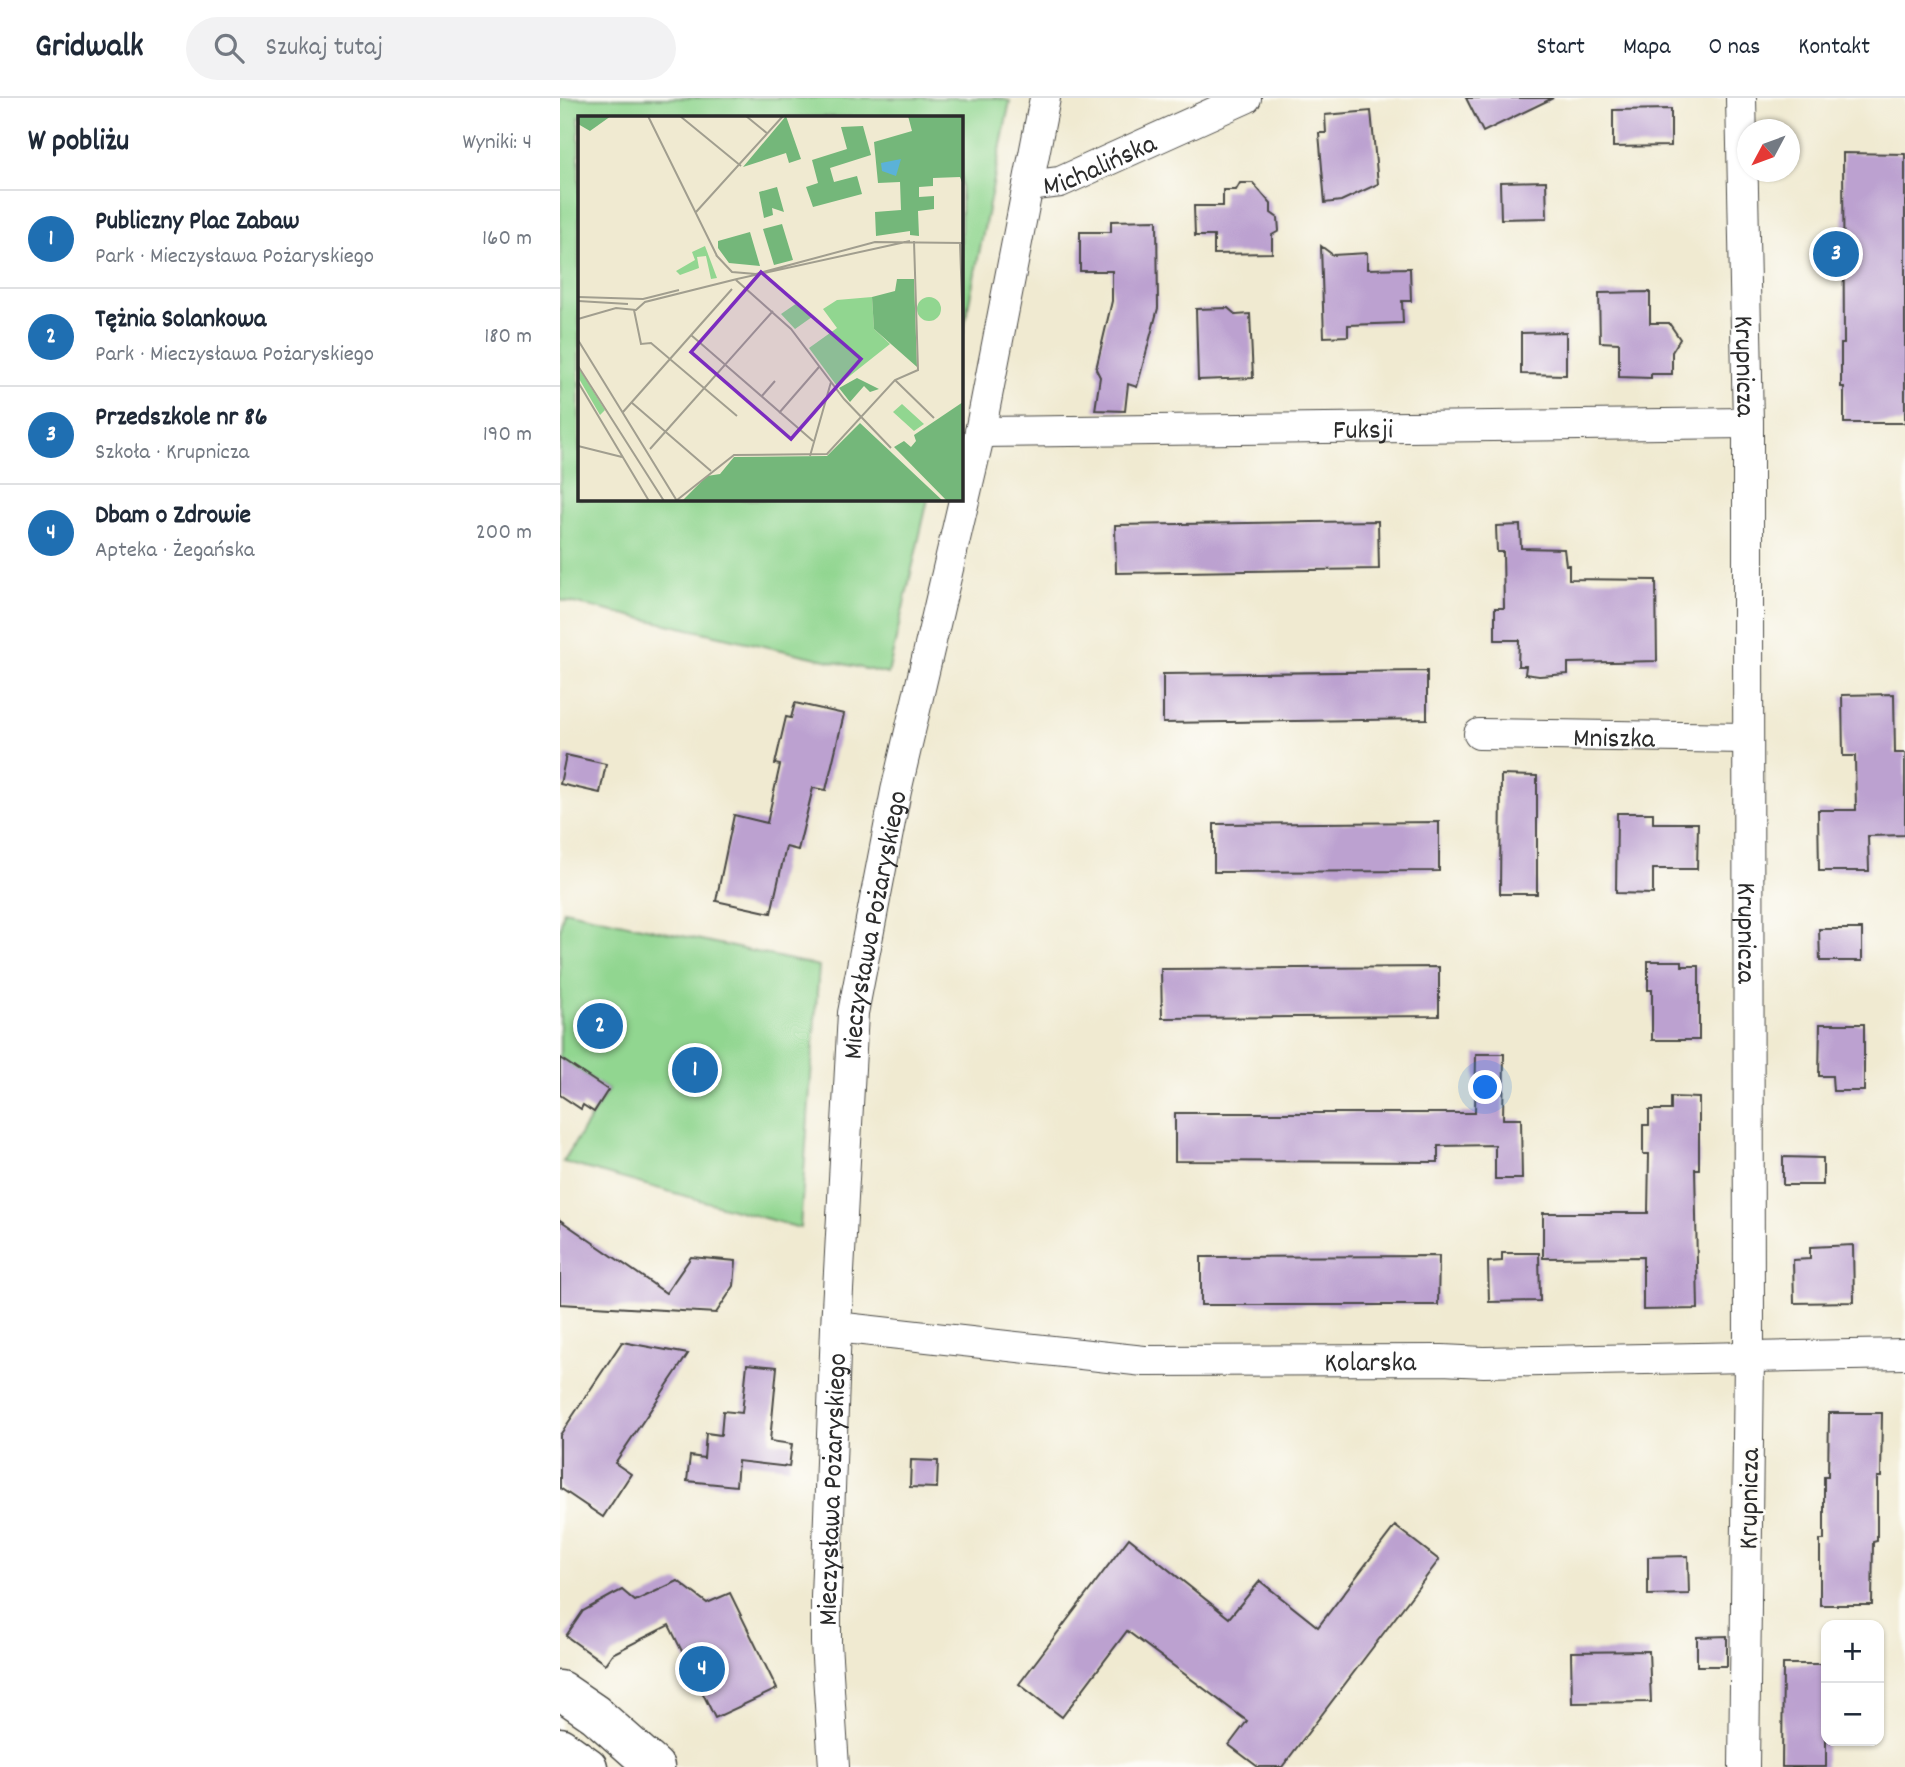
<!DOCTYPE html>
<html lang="pl">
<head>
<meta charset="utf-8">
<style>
	:root { --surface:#fff; --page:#f2f2f3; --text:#1f2937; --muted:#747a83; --line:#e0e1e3; --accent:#1f6fb2 }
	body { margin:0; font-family:Dekko,sans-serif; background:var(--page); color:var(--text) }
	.controls { position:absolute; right:21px; bottom:21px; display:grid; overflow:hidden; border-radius:14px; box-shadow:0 2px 5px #0004 }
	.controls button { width:63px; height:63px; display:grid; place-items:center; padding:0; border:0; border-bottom:2px solid var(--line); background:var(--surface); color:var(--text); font:35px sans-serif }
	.compass { position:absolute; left:1177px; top:21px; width:63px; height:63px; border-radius:50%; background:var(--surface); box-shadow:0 2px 5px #0004; rotate:229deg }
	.you { position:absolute; left:926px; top:990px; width:24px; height:24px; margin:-18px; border:5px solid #fff; border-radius:50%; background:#1a73e8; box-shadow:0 0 0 10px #1a73e833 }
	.badge { display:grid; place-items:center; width:46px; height:46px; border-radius:50%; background:var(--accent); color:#fff; font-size:23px; font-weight:700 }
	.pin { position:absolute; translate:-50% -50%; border:4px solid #fff; box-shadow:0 2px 7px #0006 }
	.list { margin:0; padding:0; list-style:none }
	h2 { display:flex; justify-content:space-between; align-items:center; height:91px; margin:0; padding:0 28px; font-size:30px }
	h2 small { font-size:23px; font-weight:400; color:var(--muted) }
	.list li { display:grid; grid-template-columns:46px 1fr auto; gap:21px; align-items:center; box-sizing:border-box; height:98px; padding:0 28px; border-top:2px solid var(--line) }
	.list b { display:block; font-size:26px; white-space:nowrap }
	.list p { margin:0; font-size:23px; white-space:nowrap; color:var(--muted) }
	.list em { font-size:23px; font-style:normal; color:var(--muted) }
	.icon { flex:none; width:38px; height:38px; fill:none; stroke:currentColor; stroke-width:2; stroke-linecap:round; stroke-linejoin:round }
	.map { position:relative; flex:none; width:1345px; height:1669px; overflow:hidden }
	header { display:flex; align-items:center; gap:42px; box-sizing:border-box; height:98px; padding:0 35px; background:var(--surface); border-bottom:2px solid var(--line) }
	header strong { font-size:33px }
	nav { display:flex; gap:38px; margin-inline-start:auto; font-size:24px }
	.search { width:490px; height:63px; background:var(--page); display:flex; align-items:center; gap:18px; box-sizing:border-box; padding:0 24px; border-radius:38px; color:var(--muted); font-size:26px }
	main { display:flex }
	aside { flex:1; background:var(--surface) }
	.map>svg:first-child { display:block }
	.green { fill:#91d690; stroke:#5e805e; stroke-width:2 }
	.building { fill:#bca1d0 }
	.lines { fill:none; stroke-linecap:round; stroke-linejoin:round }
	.minor-casing { stroke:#494844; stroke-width:32 }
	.tertiary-casing { stroke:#494844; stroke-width:41 }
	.minor { stroke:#fff; stroke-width:30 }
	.tertiary { stroke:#fff; stroke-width:38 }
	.labels { text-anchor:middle; stroke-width:5; stroke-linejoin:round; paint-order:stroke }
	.street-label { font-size:28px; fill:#2b2b2b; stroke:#fdfcf7 }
	.inset-road { fill:none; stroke:#a19e8f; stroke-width:2 }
	.view { fill:#7b2cbf; fill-opacity:0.15; stroke:#7b2cbf; stroke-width:3.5 }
	.inset-edge { fill:none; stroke:#2b2b2b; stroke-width:3.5 }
</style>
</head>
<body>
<header>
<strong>Gridwalk</strong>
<div class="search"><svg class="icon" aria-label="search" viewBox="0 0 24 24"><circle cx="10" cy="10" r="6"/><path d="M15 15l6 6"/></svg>Szukaj tutaj</div>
<nav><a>Start</a><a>Mapa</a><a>O nas</a><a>Kontakt</a></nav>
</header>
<main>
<aside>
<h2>W pobliżu<small>Wyniki: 4</small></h2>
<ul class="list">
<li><span class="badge">1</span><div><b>Publiczny Plac Zabaw</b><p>Park · Mieczysława Pożaryskiego</p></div><em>160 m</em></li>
<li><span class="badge">2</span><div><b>Tężnia Solankowa</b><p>Park · Mieczysława Pożaryskiego</p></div><em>180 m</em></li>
<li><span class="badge">3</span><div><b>Przedszkole nr 86</b><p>Szkoła · Krupnicza</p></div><em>190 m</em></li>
<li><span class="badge">4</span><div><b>Dbam o Zdrowie</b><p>Apteka · Żegańska</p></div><em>200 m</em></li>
</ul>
</aside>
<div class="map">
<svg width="1345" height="1669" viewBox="0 0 1345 1669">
	<rect width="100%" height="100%" fill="#fdfcf7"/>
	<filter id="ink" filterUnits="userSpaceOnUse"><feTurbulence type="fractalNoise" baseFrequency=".0143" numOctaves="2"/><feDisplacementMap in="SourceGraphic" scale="14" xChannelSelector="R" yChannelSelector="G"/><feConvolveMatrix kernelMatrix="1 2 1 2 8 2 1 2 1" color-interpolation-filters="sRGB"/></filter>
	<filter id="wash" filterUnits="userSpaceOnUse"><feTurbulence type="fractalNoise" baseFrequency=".00686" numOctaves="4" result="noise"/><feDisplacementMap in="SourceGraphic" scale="28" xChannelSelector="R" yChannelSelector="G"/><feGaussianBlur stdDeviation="1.57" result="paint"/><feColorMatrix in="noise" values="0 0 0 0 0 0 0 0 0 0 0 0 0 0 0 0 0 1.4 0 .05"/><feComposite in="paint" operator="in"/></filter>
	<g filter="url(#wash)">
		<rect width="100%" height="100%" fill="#f0ead1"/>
		<g class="green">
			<polygon points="0,0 435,0 450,3 401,244 401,19 19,19 19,401 368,401 328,576 0,502"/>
			<polygon points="4,812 259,868 240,1130 3,1064 48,992 0,961 0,830"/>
		</g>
		<g id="blocks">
			<g class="building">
				<polygon points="906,0 993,0 923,34"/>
				<polygon points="1111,11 1111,48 1053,49 1053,12"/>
				<polygon points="811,13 818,86 781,103 765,105 759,35 766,35 765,17"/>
				<polygon points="1283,55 1345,56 1345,325 1284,325 1284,289 1281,289 1281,246 1284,246"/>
				<polygon points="986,83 987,120 941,121 940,84"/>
				<polygon points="680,85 693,85 711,106 711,115 718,120 719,133 712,137 712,155 654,156 654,138 635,138 634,108 663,108 663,92 676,92"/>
				<polygon points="597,122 598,210 577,289 568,286 565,313 535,312 540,279 536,271 552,203 552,173 520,173 520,134 551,134 551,123"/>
				<polygon points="761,148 773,157 807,155 807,171 850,170 851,203 842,203 843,225 788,227 788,238 764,239"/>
				<polygon points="1090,194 1090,225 1109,225 1120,241 1112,254 1112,276 1091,276 1091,280 1059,279 1059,245 1040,244 1039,195"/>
				<polygon points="668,210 676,217 690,216 693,280 638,282 636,211"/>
				<polygon points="1006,234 1006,277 961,276 961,235"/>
				<polygon points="818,423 819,471 556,475 555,427"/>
				<polygon points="960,427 961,450 1004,451 1006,467 1009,467 1009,481 1096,482 1097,563 1008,565 1008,576 979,578 965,576 966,568 958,568 959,542 935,542 935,510 944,510 943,454 937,454 936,428"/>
				<polygon points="867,573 867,621 603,625 603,576"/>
				<polygon points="1334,596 1335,655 1345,655 1345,737 1308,738 1309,773 1259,773 1258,712 1296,712 1295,658 1283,658 1282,597"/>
				<polygon points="235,605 284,616 266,692 253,690 238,752 226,749 211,815 156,803 174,717 207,725 220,667 215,666 226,619 231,620"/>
				<polygon points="6,657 46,666 40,695 0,686"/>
				<polygon points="941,677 977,678 977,796 940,796"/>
				<polygon points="1057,715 1093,715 1093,725 1138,725 1137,771 1093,771 1093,796 1056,795"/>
				<polygon points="879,724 879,773 654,774 654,726"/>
				<polygon points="1259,831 1302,831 1302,863 1260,863"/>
				<polygon points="1088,863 1122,863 1122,868 1139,868 1139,942 1092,942 1092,892 1088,892"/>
				<polygon points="879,869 879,918 602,920 601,871"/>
				<polygon points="1260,926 1304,926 1304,993 1273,993 1272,978 1259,978"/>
				<polygon points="916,956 944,956 943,1021 961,1021 962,1081 935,1081 935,1047 878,1048 878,1064 615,1063 615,1015 915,1015"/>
				<polygon points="0,960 48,992 34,1014 23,1007 21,1011 0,997"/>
				<polygon points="1111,999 1139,1000 1139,1071 1135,1071 1138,1211 1083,1212 1083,1159 983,1160 983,1115 1088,1115 1089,1056 1083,1056 1083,1027 1089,1027 1089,1012 1111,1012"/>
				<polygon points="1223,1059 1263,1060 1263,1087 1223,1087"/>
				<polygon points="0,1122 106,1195 131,1159 176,1163 174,1188 156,1215 0,1206"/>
				<polygon points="1293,1147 1294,1204 1234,1205 1233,1162 1250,1161 1250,1149"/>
				<polygon points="942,1155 979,1155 980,1203 929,1204 928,1164 942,1163"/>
				<polygon points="879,1158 878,1207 641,1207 641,1159"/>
				<polygon points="62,1244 128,1256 55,1365 71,1376 43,1419 0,1390 0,1337"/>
				<polygon points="187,1266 217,1269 210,1343 232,1346 229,1369 178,1363 176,1388 127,1383 130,1358 144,1360 146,1335 161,1337 163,1313 182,1315"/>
				<polygon points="1269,1315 1322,1315 1321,1379 1317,1379 1317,1443 1313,1444 1312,1507 1260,1507 1260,1442 1264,1442 1264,1378 1268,1378"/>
				<polygon points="351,1362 378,1363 377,1390 350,1389"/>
				<polygon points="835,1428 879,1462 722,1669 698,1669 669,1647 687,1623 567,1533 502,1619 459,1586 569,1440 669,1520 700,1483 758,1529"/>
				<polygon points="1128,1458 1129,1496 1088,1497 1088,1459"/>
				<polygon points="118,1483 147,1505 170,1495 217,1591 155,1620 109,1527 52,1556 45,1566 6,1538 23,1513 54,1496 62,1492 75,1503"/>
				<polygon points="1167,1538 1167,1568 1137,1568 1137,1539"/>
				<polygon points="1089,1553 1091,1604 1012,1605 1011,1554"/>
				<polygon points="1223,1566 1266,1566 1266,1669 1222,1669"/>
			</g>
		</g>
	</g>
	<g filter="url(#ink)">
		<use href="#blocks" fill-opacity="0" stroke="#494844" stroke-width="2"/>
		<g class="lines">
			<defs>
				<g id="minor">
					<path id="s1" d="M1181 0 1188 325V494L1189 1260 1184 1669"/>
					<path id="s2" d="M468 88 500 84 686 0"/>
					<path id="s3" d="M420 334 1188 325"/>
					<path id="s4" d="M919 636 1187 640"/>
					<path id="s5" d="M276 1229 584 1263 882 1262 924 1264 1345 1256"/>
					<path id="s6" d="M274 1669 266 1545V1499L276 1229 293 915 336 693 420 334 485 0"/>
				</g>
				<g id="tertiary">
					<polyline points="0,1592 35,1616 95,1669"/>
					<polyline points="0,1649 28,1669"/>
				</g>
			</defs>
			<use href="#minor" class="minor-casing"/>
			<use href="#tertiary" class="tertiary-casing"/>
			<use href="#minor" class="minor"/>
			<use href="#tertiary" class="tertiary"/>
		</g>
	</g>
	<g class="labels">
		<g class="street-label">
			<text dy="10" stroke="none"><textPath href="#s2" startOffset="75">Michalińska</textPath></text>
			<text dy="10" stroke="none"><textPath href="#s1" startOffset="268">Krupnicza</textPath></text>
			<text dy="10" stroke="none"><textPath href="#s3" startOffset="383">Fuksji</textPath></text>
			<text dy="10" stroke="none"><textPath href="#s4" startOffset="135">Mniszka</textPath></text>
			<text dy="10" stroke="none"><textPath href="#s6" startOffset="845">Mieczysława Pożaryskiego</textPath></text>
			<text dy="10" stroke="none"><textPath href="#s1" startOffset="835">Krupnicza</textPath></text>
			<text dy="10" stroke="none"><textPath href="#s5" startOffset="536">Kolarska</textPath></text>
			<text dy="10" stroke="none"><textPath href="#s6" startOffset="278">Mieczysława Pożaryskiego</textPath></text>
			<text transform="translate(1187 1401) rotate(-89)" y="10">Krupnicza</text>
		</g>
	</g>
	<g transform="translate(18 18)">
		<rect width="385" height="385" fill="#f0ead1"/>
		<path d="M127 130 139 162 133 163 128 140 119 141 121 152 102 159 98 155 117 144 114 136ZM294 181 296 213 312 228 259 270 231 232 259 212 245 193 259 184ZM339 193a12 12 0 1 1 24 0a12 12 0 1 1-24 0ZM219 187 234 201 217 213 203 198ZM0 251 27 294 22 299 0 261ZM324 288 346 308 336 315 315 296Z" fill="#91d690"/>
		<path d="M0 0H33L12 15 0 8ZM208 0 223 43 211 47 208 37 165 51ZM330 0H385V69L382 61 355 62V70L341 71V81L356 80V93L340 95 341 120 332 119V115L298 120 297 96 323 94 322 66 300 67 296 26 334 15ZM285 10 293 39 252 52 256 66 279 60 284 78 235 91 228 71 240 67 234 44 269 33 263 11ZM199 71 206 96 194 92 195 99 186 102 181 76ZM204 108 215 144 196 149 185 113ZM172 116 182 150 151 147 140 132V125ZM319 163H336L339 251 296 213 294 181 317 175ZM279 262 301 273 292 276 286 270 272 286 261 272ZM385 286V385H369L316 331 326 325 333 331 338 325 336 319ZM282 307 365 385H104L129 360 142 358 156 341 249 340Z" fill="#74b77a"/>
		<path d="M323 43 318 60 304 55 303 47Z" fill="#5bb2d8"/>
		<path class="inset-road" d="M70 0 139 140M102 0 163 50M168 0 190 18M118 96 205 0M382 127 385 215M138 139 154 156 178 158 297 126 385 127M158 164 213 213 266 283 313 332M0 181 65 183 101 174M0 185 50 188M56 194 63 228 73 227 159 300M0 203 38 192 58 194 67 186 159 163 332 125M113 219 235 325M0 224 99 385M0 250 86 385M317 264 356 302M0 266 71 385M183 281 197 265M53 286 133 355M45 296 154 173M201 297 241 251M0 330 44 341M72 333 195 195M232 340 253 266M99 384 156 339 249 338 317 264 340 254 336 125"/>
		<path class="view" d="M183 156 283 243 213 323 113 236Z"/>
		<rect width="385" height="385" class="inset-edge"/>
	</g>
</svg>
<div class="controls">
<button>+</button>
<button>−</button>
</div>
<svg class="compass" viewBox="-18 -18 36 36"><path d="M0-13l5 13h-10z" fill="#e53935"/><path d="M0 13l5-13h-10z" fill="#747a83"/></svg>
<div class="you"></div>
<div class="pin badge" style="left:135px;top:972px">1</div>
<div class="pin badge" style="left:40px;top:928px">2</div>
<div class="pin badge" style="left:1276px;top:156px">3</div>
<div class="pin badge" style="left:142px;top:1571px">4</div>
</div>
</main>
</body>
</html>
